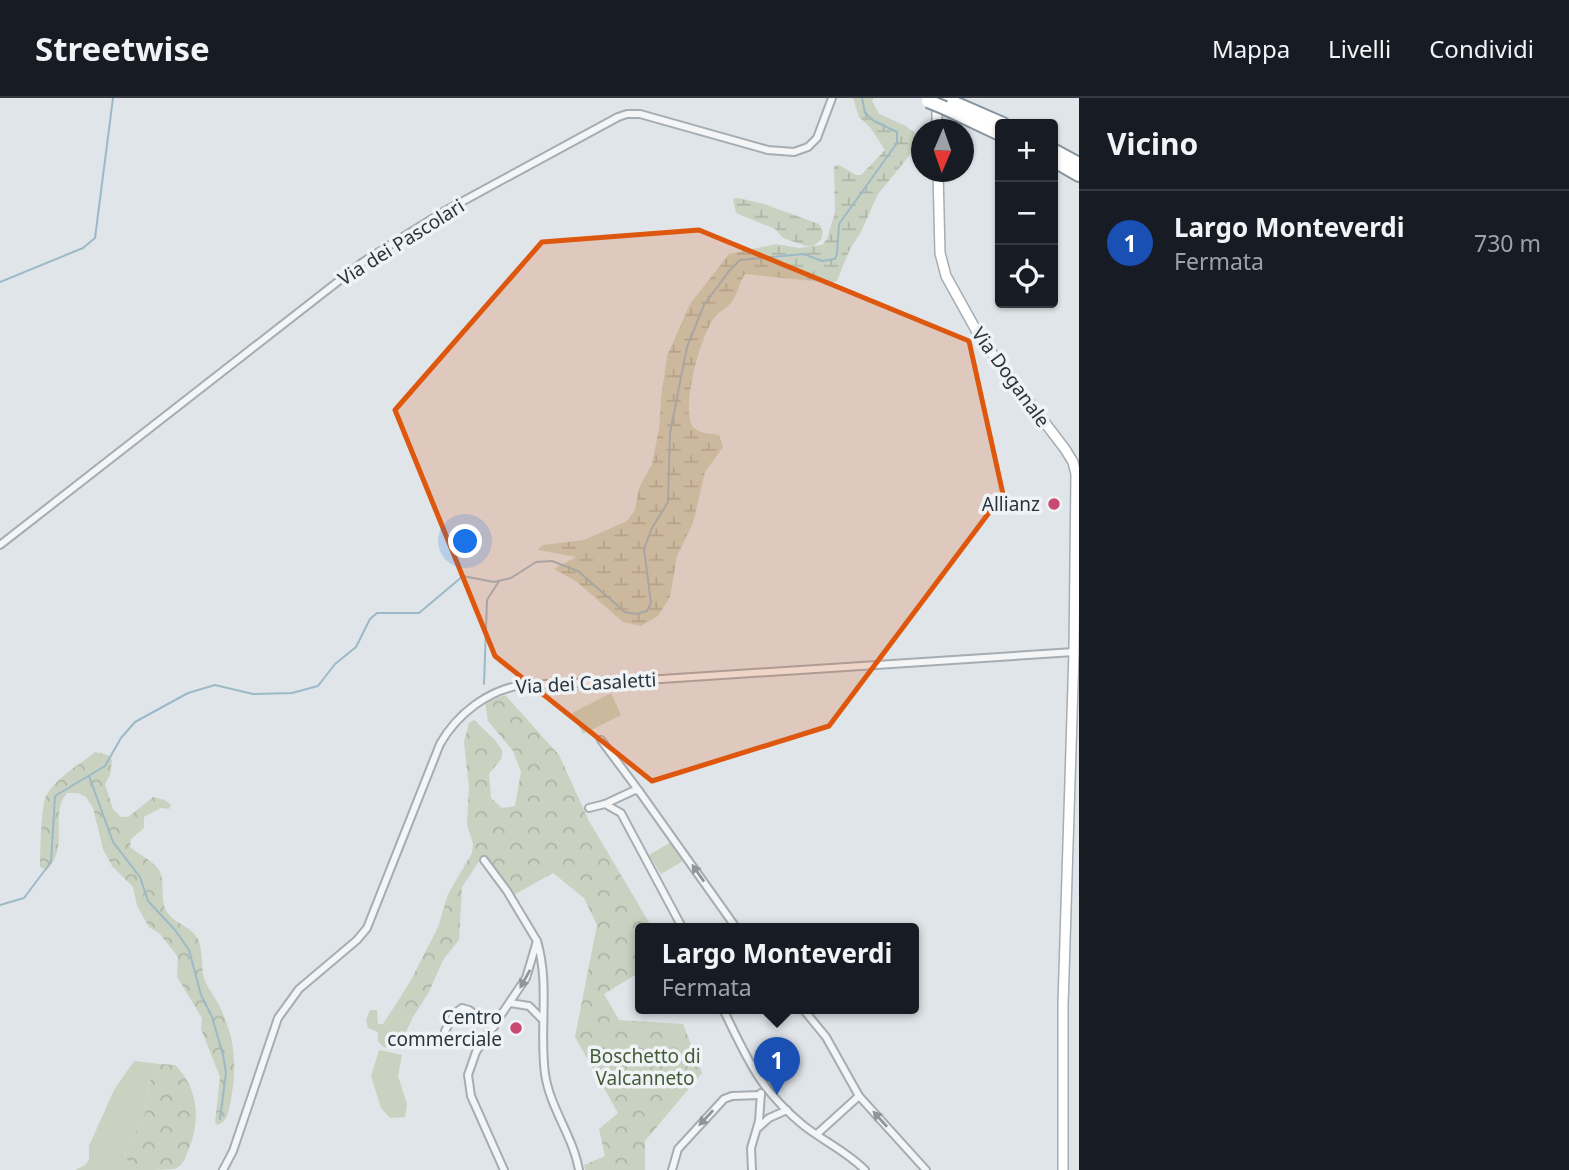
<!DOCTYPE html>
<html lang="it">
<head>
<meta charset="utf-8">
<style>
	:root { --surface:#171b24; --page:#20242c; --text:#f1f3f6; --muted:#9ea1a6; --line:#363941; --accent:#ca4973 }
	body { margin:0; font-family:"Noto Sans",sans-serif; background:var(--page); color:var(--text) }
	.controls { position:absolute; right:21px; top:21px; display:grid; overflow:hidden; border-radius:7px; box-shadow:0 2px 5px #0004 }
	.controls button { width:63px; height:63px; display:grid; place-items:center; padding:0; border:0; border-bottom:2px solid var(--line); background:var(--surface); color:var(--text); font:35px sans-serif }
	.compass { position:absolute; left:911px; top:21px; width:63px; height:63px; border-radius:50%; background:var(--surface); box-shadow:0 2px 5px #0004; rotate:182deg }
	.you { position:absolute; left:466px; top:444px; width:24px; height:24px; margin:-18px; border:5px solid #fff; border-radius:50%; background:#1a73e8; box-shadow:0 0 0 10px #1a73e833 }
	.badge { display:grid; place-items:center; width:46px; height:46px; border-radius:50%; background:var(--accent); color:#fff; font-size:23px; font-weight:700 }
	.pin { position:absolute; translate:-50% -58px; filter:drop-shadow(0 2px 4px #0008) }
	.pin::after { content:''; position:absolute; top:37px; width:24px; height:21px; background:inherit; clip-path:polygon(0 0,100% 0,50% 100%) }
	.popup { position:absolute; left:635px; top:825px; width:284px; height:91px; box-sizing:border-box; display:grid; place-content:center; border-radius:7px; background:var(--surface); filter:drop-shadow(0 2px 5px #0005); font-size:23px; white-space:nowrap; color:var(--muted) }
	.popup b { font-size:26px; color:var(--text) }
	.popup::after { content:''; position:absolute; left:50%; top:100%; margin-left:-14px; border:14px solid transparent; border-top-color:var(--surface) }
	.list { margin:0; padding:0; list-style:none }
	h2 { display:flex; justify-content:space-between; align-items:center; height:91px; margin:0; padding:0 28px; font-size:30px }
	h2 small { font-size:23px; font-weight:400; color:var(--muted) }
	.list li { display:grid; grid-template-columns:46px 1fr auto; gap:21px; align-items:center; box-sizing:border-box; height:105px; padding:0 28px; border-top:2px solid var(--line) }
	.list b { display:block; font-size:26px; white-space:nowrap }
	.list p { margin:0; font-size:23px; white-space:nowrap; color:var(--muted) }
	.list em { font-size:23px; font-style:normal; color:var(--muted) }
	.icon { flex:none; width:38px; height:38px; fill:none; stroke:currentColor; stroke-width:2; stroke-linecap:round; stroke-linejoin:round }
	.map { position:relative; flex:none; width:1079px; height:1072px; overflow:hidden }
	header { display:flex; align-items:center; gap:42px; box-sizing:border-box; height:98px; padding:0 35px; background:var(--surface); border-bottom:2px solid var(--line) }
	header strong { font-size:33px }
	nav { display:flex; gap:38px; margin-inline-start:auto; font-size:24px }
	main { display:flex }
	aside { flex:1; background:var(--surface) }
	.map>svg:first-child { display:block }
	.green { fill:#c9d2c1 }
	.forest { fill:url(#forest-crowns) }
	.wetland { fill:url(#wetland-marsh) }
	.lines { fill:none; stroke-linecap:round; stroke-linejoin:round }
	.stream { stroke:#9cb9c7; stroke-width:2 }
	.street-casing { stroke:#a5adb3; stroke-width:10 }
	.secondary-casing { stroke:#a5adb3; stroke-width:12 }
	.highway-casing { stroke:#88959f; stroke-width:16 }
	.street { stroke:#f3f5f7; stroke-width:6 }
	.secondary { stroke:#fff; stroke-width:9 }
	.highway { stroke:#fff; stroke-width:12 }
	.highway-bridge-casing { stroke:#88959f; stroke-width:16; stroke-linecap:butt }
	.highway-bridge { stroke:#fff; stroke-width:12 }
	.oneway { fill:#8e959b }
	.marked { fill:#de570f; fill-opacity:0.2; stroke:#de570f; stroke-width:5; stroke-linejoin:round }
	.poi-dot { fill:#ca4973; stroke:#f0f3f6; stroke-width:2.5 }
	.labels { text-anchor:middle; stroke-width:7; stroke-linejoin:round; paint-order:stroke }
	.street-label { font-size:19px; fill:#29353f; stroke:#f0f3f6 }
	.poi-label { font-size:19px; fill:#29353f; stroke:#f0f3f6; text-anchor:end }
	.park-label { font-size:19px; fill:#445b37; stroke:#f0f3f6 }
</style>
</head>
<body>
<header>
<strong>Streetwise</strong>
<nav><a>Mappa</a><a>Livelli</a><a>Condividi</a></nav>
</header>
<main>
<div class="map">
<svg width="1079" height="1072" viewBox="0 0 1079 1072">
	<defs>
		<pattern id="forest-crowns" width="20" height="18" patternUnits="userSpaceOnUse" patternTransform="scale(1.75)"><rect width="20" height="18" fill="#c9d2c1"/><path d="M2 6a3 3 0 1 1 6 0M12 15a3 3 0 1 1 6 0" fill="none" stroke="#adb5a7"/></pattern>
		<pattern id="wetland-marsh" width="20" height="14" patternUnits="userSpaceOnUse" patternTransform="scale(1.75)"><rect width="20" height="14" fill="#c9d2c1"/><path d="M1 5h8M5 5V1M11 12h8M15 12V8" fill="none" stroke="#adb5a7"/></pattern>
	</defs>
	<rect width="100%" height="100%" fill="#e0e5e9"/>
	<g class="green">
		<polygon points="611,595 621,617 583,636 572,615"/>
		<polygon points="671,744 683,763 661,776 649,757"/>
		<polygon points="398,903 398,913 406,921 413,919 405,936 402,951 383,949 378,943 378,934 368,930 366,922 370,912 377,912 378,926 383,926"/>
		<polygon points="379,952 402,957 398,978 407,1006 405,1019 390,1020 381,1010 371,978"/>
		<polygon points="134,963 160,966 148,986 146,1013 125,1056 131,1072 75,1072 85,1067 89,1062 89,1048 114,992"/>
	</g>
	<g class="forest">
		<polygon points="505,597 559,657 589,723 653,831 640,831 640,874 604,896 619,922 683,926 702,975 645,1043 645,1072 585,1072 584,1067 605,1058 599,1031 618,1015 575,939 597,827 584,800 553,775 514,797 494,769 483,761 480,762 462,789 459,842 443,862 429,894 413,919 406,921 398,913 398,903 412,880 438,829 448,796 472,755 473,746 467,726 469,689 464,644 469,625 474,622 495,642 502,652 502,660 489,676 491,700 502,710 515,708 521,674 513,653 488,623 485,604"/>
		<path d="M95 654 108 657 112 662 110 677 105 686 113 711 121 719H128L153 699 165 702 171 707 169 711 161 710 144 719V730L131 741 130 749C138 756 153 763 159 772 166 784 159 802 167 814 174 825 193 830 198 841 204 855 200 869 205 883 210 894 219 904 223 916 235 943 237 971 231 1000 229 1011 229 1022 218 1027L215 1025 220 979 201 931 202 920 177 879 178 859 159 835 149 829 137 808 133 789 112 768 103 751 93 710 86 699 78 695H67C49 715 70 748 47 772L40 769C40 756 41 708 46 698 56 680 79 667 95 654Z"/>
		<path d="M160 966 175 967C199 991 201 1023 188 1053 185 1061 183 1067 175 1071 164 1072 143 1072 131 1072L125 1056 146 1013 148 986Z"/>
	</g>
	<g class="wetland">
		<path d="M853 0H874L872 3 879 16 904 27 921 39V54L914 52 878 96 861 134 849 153 837 183 832 185 745 176C739 185 737 198 731 205 726 211 718 214 714 220 701 237 680 310 693 329 699 336 710 335 719 337L723 349 705 374 693 425 677 458 670 499 658 518 641 528 623 524 577 484 554 471 576 459 538 452 543 447 584 442 627 423 635 412 639 390 652 366 659 331 661 300 667 258 690 206 729 156 776 146 799 150 822 147 827 141 835 114 834 68 839 67 856 77H861L885 52 870 29 859 19Z"/>
		<polygon points="738,100 764,106 819,126 823,133 821,142 813,148 806,148 783,140 775,131 736,115 733,101"/>
	</g>
	<g class="lines">
		<g class="stream">
			<polyline points="0,184 83,150 95,140 113,0"/>
			<polyline points="484,586 487,502 499,483"/>
			<polyline points="89,678 113,744 140,779 148,803 175,832 189,852 201,897 212,919 223,957 226,975 220,1021"/>
			<polyline points="0,807 24,800 51,764 55,698 105,668 121,640 135,624 188,595 215,587 253,596 292,595 318,588 335,566 356,549 370,521 377,515 419,515 463,478 494,484 511,480 536,464 552,463 578,473 625,514 636,516 647,513 651,505 644,451 652,430 668,404 670,335 687,249 704,207 729,173 740,162 804,156 822,163 835,161 837,156 839,126 897,45 897,34 874,23 865,15 862,0"/>
		</g>
		<defs>
			<g id="street">
				<polyline points="0,447 363,164 443,114 618,19 627,16 640,16 768,52 794,54 808,49 817,40 832,0"/>
				<polyline points="601,642 639,693"/>
				<polyline points="605,706 635,692 639,693 737,831"/>
				<polyline points="589,710 605,706 621,715 683,831"/>
				<polyline points="484,762 507,793 537,843"/>
				<polyline points="510,905 529,908 543,922"/>
				<path d="M723 911C747 960 759 991 803 1027 823 1043 846 1053 865 1072"/>
				<polyline points="803,911 826,939 859,998 926,1072"/>
				<polyline points="445,933 455,915 462,910 469,912 494,929"/>
				<polyline points="759,1029 769,1020 787,1012"/>
				<polyline points="817,1036 859,998"/>
				<path d="M223 1072 233 1053 278 920 299 891 357 842 367 830 440 646C457 616 489 591 523 587L646 582 1074 554"/>
				<path d="M504 1072 471 998 468 977 476 954 526 880 537 843C550 886 539 932 545 976 550 1010 573 1038 579 1072"/>
				<polyline points="672,1072 678,1051 724,1001 732,998 761,997"/>
				<polyline points="752,1072 751,1050 759,1023 761,995"/>
			</g>
			<g id="secondary">
				<polyline points="937,14 937,32"/>
				<polyline points="938,74 940,155 946,178 981,241 1065,351 1073,364 1076,376 1074,554 1063,907 1063,1072"/>
			</g>
			<g id="highway">
				<polyline points="943,0 1003,26"/>
				<polyline points="945,10 1000,36"/>
				<polyline points="1053,52 1079,66"/>
				<polyline points="1053,62 1079,77"/>
			</g>
		</defs>
		<use href="#street" class="street-casing"/>
		<use href="#secondary" class="secondary-casing"/>
		<use href="#highway" class="highway-casing"/>
		<use href="#street" class="street"/>
		<use href="#secondary" class="secondary"/>
		<use href="#highway" class="highway"/>
		<defs>
			<polyline id="highway-bridge" points="928,3 945,10"/>
		</defs>
		<use href="#highway-bridge" class="highway-bridge-casing"/>
		<use href="#highway-bridge" class="highway-bridge"/>
	</g>
	<defs><path id="oneway-solid" d="M-6-.8H1V-3.2L6.5 0L1 3.2V.8H-6Z" transform="scale(1.75)"/></defs>
	<g class="oneway">
		<use href="#oneway-solid" transform="translate(698 775) rotate(-125)"/>
		<use href="#oneway-solid" transform="translate(525 881) rotate(119)"/>
		<use href="#oneway-solid" transform="translate(706 1020) rotate(133)"/>
		<use href="#oneway-solid" transform="translate(880 1021) rotate(-132)"/>
	</g>
	<path class="marked" d="M699 132 969 243 1003 396 829 628 652 683 495 558 395 312 542 144Z"/>
	<g class="poi-dot">
		<circle cx="1054" cy="406" r="7"/>
		<circle cx="516" cy="930" r="7"/>
	</g>
	<g class="labels">
		<g class="street-label">
			<text transform="translate(401 144) rotate(-32)" y="7">Via dei Pascolari</text>
			<text transform="translate(1011 279) rotate(54)" y="7">Via Doganale</text>
			<text transform="translate(586 585) rotate(-3)" y="7">Via dei Casaletti</text>
		</g>
		<g class="poi-label">
			<text x="1040" y="413">Allianz</text>
			<text x="502" y="926">Centro<tspan x="502" dy="22">commerciale</tspan></text>
		</g>
		<g class="park-label">
			<text x="645" y="965">Boschetto di<tspan x="645" dy="22">Valcanneto</tspan></text>
		</g>
	</g>
</svg>
<div class="controls">
<button>+</button>
<button>−</button>
<button><svg class="icon" aria-label="locate" viewBox="0 0 24 24"><circle cx="12" cy="12" r="6"/><path d="M12 2v4M12 18v4M2 12h4M18 12h4"/></svg></button>
</div>
<svg class="compass" viewBox="-18 -18 36 36"><path d="M0-13l5 13h-10z" fill="#e53935"/><path d="M0 13l5-13h-10z" fill="#9ea1a6"/></svg>
<div class="you"></div>
<div class="pin badge" style="left:777px;top:997px;background:#1a4fb4">1</div>
<div class="popup"><b>Largo Monteverdi</b>Fermata</div>
</div>
<aside>
<h2>Vicino<small></small></h2>
<ul class="list">
<li><span class="badge" style="background:#1a4fb4">1</span><div><b>Largo Monteverdi</b><p>Fermata</p></div><em>730 m</em></li>
</ul>
</aside>
</main>
</body>
</html>
